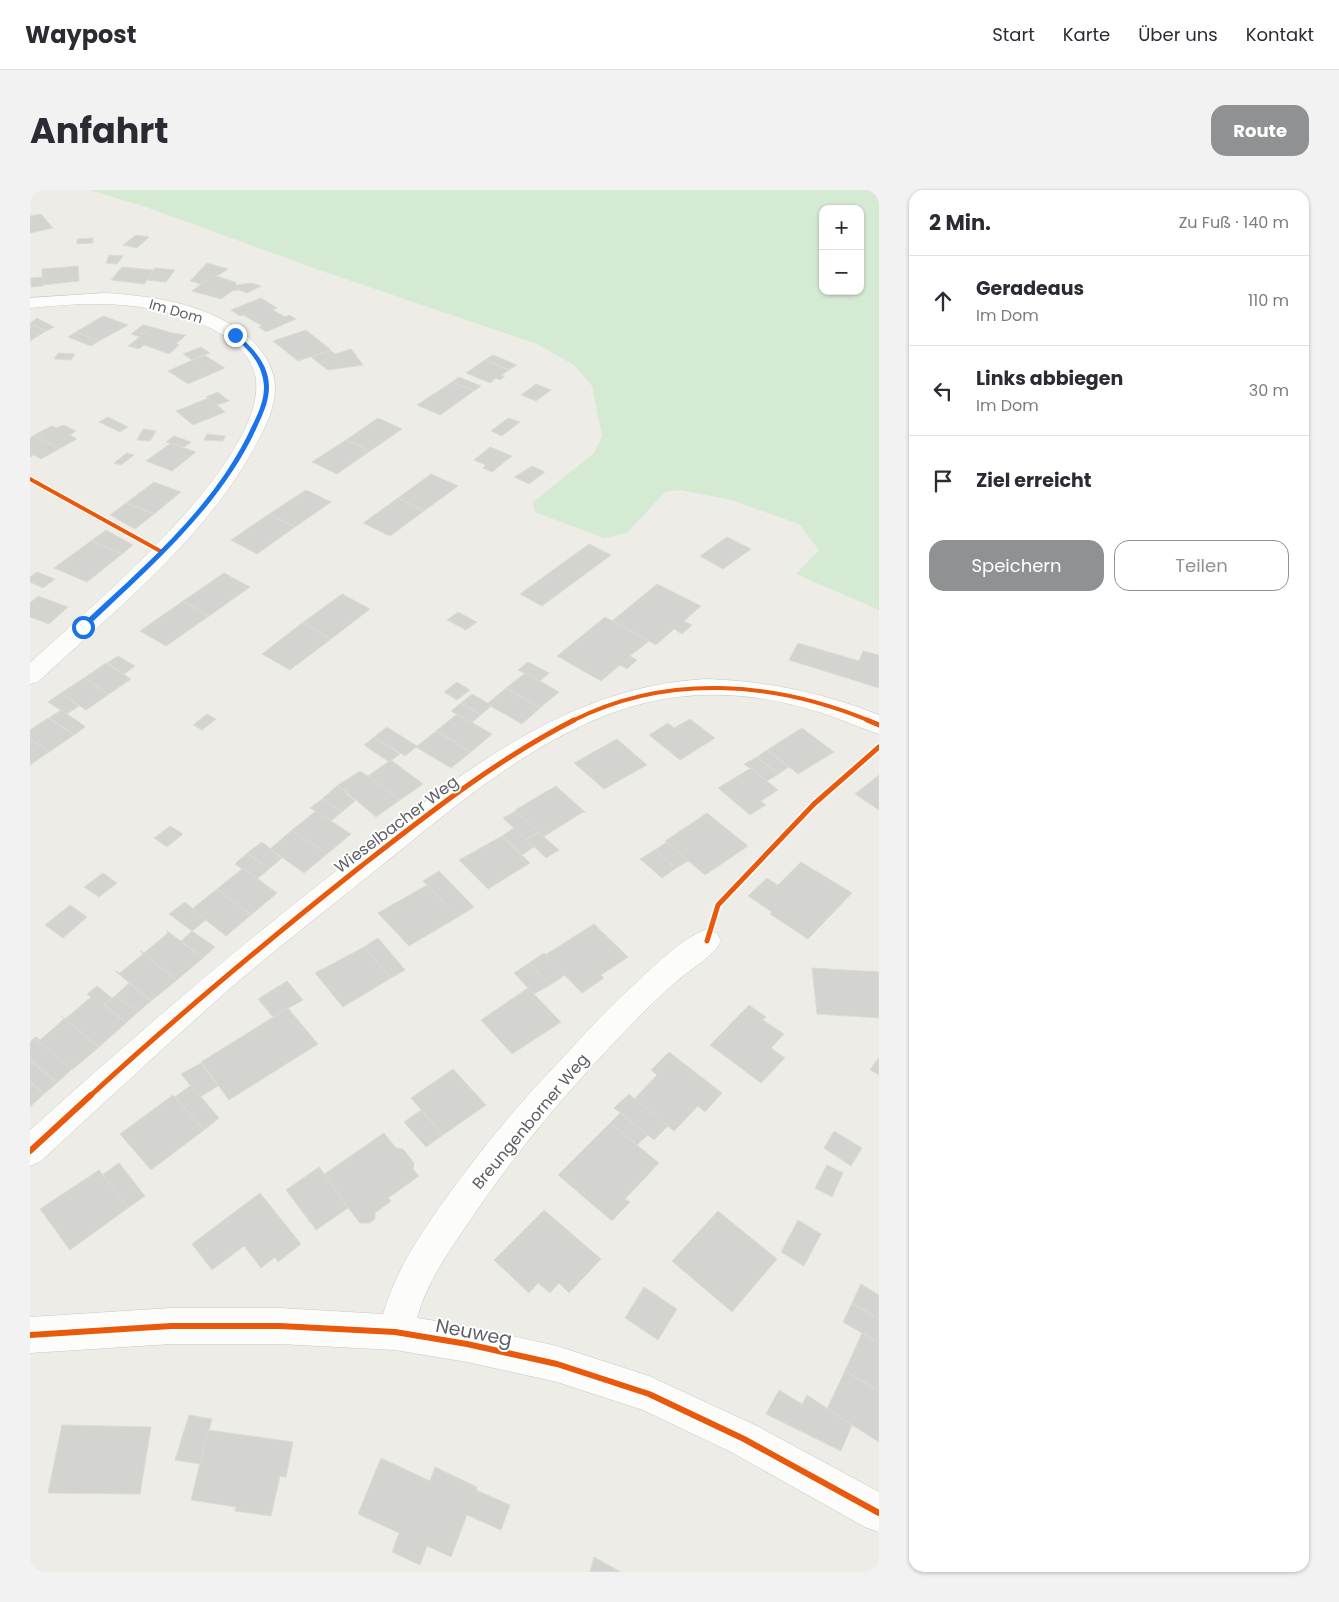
<!DOCTYPE html>
<html lang="de">
<head>
<meta charset="utf-8">
<style>
	:root { --surface:#fff; --page:#f2f2f3; --text:#2b2b33; --muted:#7c7c81; --line:#e1e1e2; --accent:#8f9193 }
	body { margin:0; font-family:Poppins,sans-serif; background:var(--page); color:var(--text) }
	.controls { position:absolute; right:15px; top:15px; display:grid; overflow:hidden; border-radius:10px; box-shadow:0 1px 4px #0004 }
	.controls button { width:45px; height:45px; display:grid; place-items:center; padding:0; border:0; border-bottom:1px solid var(--line); background:var(--surface); color:var(--text); font:25px sans-serif }
	.stop { position:absolute; width:15px; height:15px; margin:-11px; border:4px solid #1a73e8; border-radius:50%; background:#fff }
	.stop.end { background:#1a73e8; border-color:#fff; box-shadow:0 1px 5px #0008 }
	.list { margin:0; padding:0; list-style:none }
	h2 { display:flex; justify-content:space-between; align-items:center; height:65px; margin:0; padding:0 20px; font-size:21px }
	h2 small { font-size:16px; font-weight:400; color:var(--muted) }
	.list li { display:grid; grid-template-columns:32px 1fr auto; gap:15px; align-items:center; box-sizing:border-box; height:90px; padding:0 20px; border-top:1px solid var(--line) }
	.list b { display:block; font-size:19px; white-space:nowrap }
	.list p { margin:0; font-size:16px; white-space:nowrap; color:var(--muted) }
	.list em { font-size:16px; font-style:normal; color:var(--muted) }
	.actions { display:flex; gap:10px; padding:15px 20px }
	.actions a { flex:1; padding:11px 0; border:1px solid var(--accent); border-radius:15px; text-align:center; font-size:18px; color:var(--accent) }
	.actions .main { background:var(--accent); color:#fff }
	.icon { flex:none; width:28px; height:28px; fill:none; stroke:currentColor; stroke-width:2; stroke-linecap:round; stroke-linejoin:round }
	.map { position:relative; flex:none; width:849px; height:1382px; overflow:hidden; border-radius:15px }
	header { display:flex; align-items:center; gap:30px; box-sizing:border-box; height:70px; padding:0 25px; background:var(--surface); border-bottom:1px solid var(--line) }
	header strong { font-size:24px }
	nav { display:flex; gap:28px; margin-inline-start:auto; font-size:18px }
	.intro { display:flex; align-items:center; justify-content:space-between; box-sizing:border-box; height:120px; padding:0 30px }
	h1 { margin:0; font-size:35px }
	.button { padding:12px 22px; border-radius:15px; background:var(--accent); color:#fff; font-size:18px; font-weight:700 }
	main { display:flex; gap:30px; padding:0 30px }
	aside { flex:1; background:var(--surface); border-radius:15px; box-shadow:0 1px 4px #0004 }
	.map>svg:first-child { display:block }
	.green { fill:#d5ead3; fill-rule:evenodd }
	.building { fill:#d3d3d0; stroke:#dcdbd6 }
	.lines { fill:none; stroke-linecap:round; stroke-linejoin:round }
	.minor-casing { stroke:#c8c8c8; stroke-width:1 }
	.minor { fill:#fcfcfb; fill-rule:evenodd }
	.cycleway-far2-casing { stroke:#fff; stroke-width:6 }
	.cycleway-far1-casing { stroke:#fff; stroke-width:8 }
	.cycleway-casing { stroke:#fff; stroke-width:9 }
	.cycleway-far2 { stroke:#e8590c; stroke-width:4 }
	.cycleway-far1 { stroke:#e8590c; stroke-width:5 }
	.cycleway { stroke:#e8590c; stroke-width:6 }
	.route { fill:#1a73e8 }
	.labels { text-anchor:middle; stroke-width:4; stroke-linejoin:round; paint-order:stroke }
	.far-street-label { font-size:14px; fill:#5d6066; stroke:#fff }
	.street-label { font-size:16px; fill:#5d6066; stroke:#fff }
	.near-street-label { font-size:19px; fill:#5d6066; stroke:#fff }
</style>
</head>
<body>
<header>
<strong>Waypost</strong>
<nav><a>Start</a><a>Karte</a><a>Über uns</a><a>Kontakt</a></nav>
</header>
<div class="intro"><h1>Anfahrt</h1><a class="button">Route</a></div>
<main>
<div class="map">
<svg width="849" height="1382" viewBox="0 0 849 1382">
	<rect width="100%" height="100%" fill="#edece7"/>
	<path class="green" d="M60 0H849V420L766 384 789 360 769 334 701 310 650 300 635 302 597 343 574 348 505 322 503 312 564 263 572 246 562 196 544 175 507 154 292 81 116 17ZM793 19H830V101H793Z"/>
	<g class="building">
		<polygon points="11,24 23,38 0,43 0,26"/>
		<polygon points="106,45 119,47 107,58 93,55"/>
		<polygon points="63,48 63,53 47,54 47,49"/>
		<polygon points="79,65 93,66 87,74 76,73"/>
		<polygon points="177,73 198,79 187,86 183,85 171,94 160,91"/>
		<polygon points="48,76 49,91 12,95 12,79"/>
		<polygon points="92,77 124,80 125,80 114,94 81,90"/>
		<polygon points="125,78 145,80 136,92 117,90"/>
		<polygon points="183,85 205,92 209,100 202,101 191,109 162,101"/>
		<polygon points="12,87 13,96 1,97 1,88"/>
		<polygon points="222,93 231,96 217,103 209,100 207,95"/>
		<polygon points="231,108 247,118 243,120 255,127 259,125 266,129 236,142 229,137 232,136 213,125 210,126 201,120"/>
		<polygon points="73,126 98,135 69,151 46,142"/>
		<polygon points="7,128 24,137 16,141 0,133"/>
		<polygon points="0,133 16,141 0,151"/>
		<polygon points="113,135 122,137 110,147 101,144"/>
		<polygon points="122,137 142,143 156,145 146,154 149,155 139,164 114,155 109,159 98,156"/>
		<polygon points="276,140 301,160 268,171 243,151"/>
		<polygon points="46,142 69,151 61,156 38,147"/>
		<polygon points="171,157 180,163 162,170 153,164"/>
		<polygon points="321,159 333,175 298,180 281,167 300,160 305,164"/>
		<polygon points="28,163 45,164 41,170 24,169"/>
		<polygon points="174,165 195,178 158,194 138,181"/>
		<polygon points="463,165 487,175 479,180 455,170"/>
		<polygon points="455,170 479,180 471,185 475,186 470,190 466,188 460,193 436,183"/>
		<polygon points="429,187 451,196 444,201 422,192"/>
		<polygon points="422,192 444,201 410,225 387,215"/>
		<polygon points="506,194 521,200 506,211 491,205"/>
		<polygon points="188,202 199,211 187,215 176,207"/>
		<polygon points="179,208 195,222 163,235 146,221"/>
		<polygon points="78,227 98,237 90,242 69,232"/>
		<polygon points="348,228 372,239 340,261 316,250"/>
		<polygon points="478,228 490,232 472,246 461,241"/>
		<polygon points="33,235 46,241 40,245 47,249 29,259 4,245 22,236 27,238"/>
		<polygon points="113,239 126,241 120,251 107,250"/>
		<polygon points="177,244 195,246 193,251 174,250"/>
		<polygon points="4,245 29,259 11,269 4,265 0,267 0,248"/>
		<polygon points="144,246 161,252 154,257 136,252"/>
		<polygon points="316,250 340,261 307,284 282,272"/>
		<polygon points="141,253 166,262 142,281 116,271"/>
		<polygon points="460,257 482,266 462,282 453,278 456,275 444,270"/>
		<polygon points="97,263 104,265 91,275 84,273"/>
		<polygon points="502,276 515,282 499,294 484,287"/>
		<polygon points="401,284 428,296 394,321 368,308"/>
		<polygon points="124,292 151,302 124,324 96,313"/>
		<polygon points="276,300 301,312 265,337 239,324"/>
		<polygon points="368,308 394,321 360,346 333,333"/>
		<polygon points="96,313 124,324 105,339 80,325"/>
		<polygon points="239,324 265,337 227,364 201,350"/>
		<polygon points="76,340 103,355 92,364 61,351"/>
		<polygon points="697,347 721,359 693,379 670,366"/>
		<polygon points="61,351 92,364 57,392 24,378"/>
		<polygon points="559,354 581,365 512,416 490,404"/>
		<polygon points="7,382 25,389 13,398 0,392 0,387"/>
		<polygon points="194,383 220,397 179,426 153,411"/>
		<polygon points="627,394 671,416 654,431 662,435 652,444 644,439 626,455 582,431"/>
		<polygon points="312,404 340,419 301,449 272,433"/>
		<polygon points="8,406 38,417 19,434 0,427 0,413"/>
		<polygon points="153,411 179,426 136,456 110,441"/>
		<polygon points="428,422 447,432 436,440 417,430"/>
		<polygon points="575,427 619,451 600,466 607,470 597,479 590,475 571,491 527,466"/>
		<polygon points="272,433 301,449 260,480 232,464"/>
		<polygon points="768,453 829,471 833,461 849,465 849,498 759,470"/>
		<polygon points="88,466 105,476 94,484 77,473"/>
		<polygon points="498,472 519,483 510,491 488,480"/>
		<polygon points="76,473 101,489 79,504 54,488"/>
		<polygon points="495,483 510,491 529,502 510,518 476,498"/>
		<polygon points="54,488 79,504 56,520 31,503"/>
		<polygon points="427,492 440,500 427,510 414,502"/>
		<polygon points="476,498 510,518 492,534 457,514"/>
		<polygon points="31,503 49,516 37,524 18,512"/>
		<polygon points="442,504 458,513 461,516 451,525 431,513"/>
		<polygon points="431,513 451,525 441,533 421,521"/>
		<polygon points="31,520 49,532 55,537 44,545 19,528"/>
		<polygon points="177,524 186,529 172,540 163,535"/>
		<polygon points="427,524 462,544 441,562 406,541"/>
		<polygon points="18,528 44,545 19,562 0,549 0,540"/>
		<polygon points="660,529 685,548 650,570 619,545 638,533 644,538"/>
		<polygon points="357,537 387,556 375,566 344,547"/>
		<polygon points="772,538 804,562 768,584 737,560"/>
		<polygon points="406,541 441,562 421,578 386,557"/>
		<polygon points="344,547 370,564 359,572 334,555"/>
		<polygon points="0,549 19,562 0,575"/>
		<polygon points="587,549 617,575 574,599 544,573"/>
		<polygon points="737,560 759,577 748,584 727,567"/>
		<polygon points="727,567 748,584 749,584 737,591 714,574"/>
		<polygon points="361,570 393,594 370,610 338,586"/>
		<polygon points="721,578 748,600 731,611 736,615 720,625 688,598"/>
		<polygon points="330,581 338,586 370,610 346,627 308,595"/>
		<polygon points="849,585 849,620 825,604"/>
		<polygon points="308,595 325,611 312,622 292,609"/>
		<polygon points="526,596 556,623 553,622 513,647 485,620"/>
		<polygon points="292,609 312,622 301,631 280,618"/>
		<polygon points="286,621 321,644 297,664 262,640"/>
		<polygon points="486,621 508,642 496,649 473,628"/>
		<polygon points="677,623 718,656 675,685 635,651"/>
		<polygon points="140,636 153,644 137,657 124,648"/>
		<polygon points="484,638 496,649 504,657 492,665 472,646"/>
		<polygon points="262,640 297,664 274,683 240,659"/>
		<polygon points="508,642 514,647 529,660 516,668 496,649"/>
		<polygon points="472,646 500,673 458,699 429,670"/>
		<polygon points="232,652 252,668 239,679 217,663"/>
		<polygon points="637,652 658,671 646,678 625,660"/>
		<polygon points="625,660 646,678 632,688 610,669"/>
		<polygon points="217,663 239,679 227,689 205,674"/>
		<polygon points="771,672 822,703 778,749 740,724 742,722 718,706 737,688 748,695"/>
		<polygon points="213,678 247,703 221,725 187,699"/>
		<polygon points="409,681 444,717 428,727 393,691"/>
		<polygon points="73,683 87,693 69,707 54,697"/>
		<polygon points="397,695 428,727 379,756 348,723"/>
		<polygon points="187,699 221,725 196,746 162,719"/>
		<polygon points="155,712 176,730 162,741 139,724"/>
		<polygon points="40,715 57,727 33,748 15,735"/>
		<polygon points="564,734 598,767 571,785 574,788 552,803 515,765"/>
		<polygon points="136,740 173,768 147,790 110,761 114,763 138,743"/>
		<polygon points="162,741 185,757 173,768 151,751"/>
		<polygon points="348,748 375,780 361,788 334,757"/>
		<polygon points="334,757 361,788 313,817 285,783"/>
		<polygon points="110,761 147,790 121,811 85,781 90,783 113,764"/>
		<polygon points="514,763 535,785 520,795 499,773"/>
		<polygon points="499,773 520,795 504,804 484,783"/>
		<polygon points="782,778 849,782 849,828 787,824"/>
		<polygon points="257,791 273,810 243,827 228,809"/>
		<polygon points="99,793 121,811 108,822 86,805"/>
		<polygon points="67,796 82,808 74,815 96,833 69,857 31,826 35,829 61,807 57,804"/>
		<polygon points="498,798 531,832 482,864 451,830"/>
		<polygon points="86,805 108,822 96,833 74,815"/>
		<polygon points="719,815 736,827 733,830 754,844 741,858 755,868 731,893 680,855"/>
		<polygon points="258,818 288,854 199,910 171,872"/>
		<polygon points="31,826 69,857 42,880 4,848 6,847 10,850 34,829"/>
		<polygon points="4,848 42,879 27,893 0,870 0,852"/>
		<polygon points="639,862 692,903 675,922 668,916 644,941 604,909 627,885 621,880"/>
		<polygon points="849,867 849,885 840,880"/>
		<polygon points="0,870 27,893 14,904 0,892"/>
		<polygon points="171,873 188,896 170,907 151,884"/>
		<polygon points="423,879 456,915 413,945 381,908"/>
		<polygon points="0,892 14,904 0,917"/>
		<polygon points="161,895 189,928 174,940 145,907"/>
		<polygon points="599,904 638,936 624,950 584,918"/>
		<polygon points="143,905 174,940 121,980 90,944"/>
		<polygon points="391,920 413,945 396,957 374,932"/>
		<polygon points="590,923 618,945 607,955 580,933"/>
		<polygon points="580,933 629,973 595,1009 600,1012 582,1031 528,985"/>
		<polygon points="804,941 832,958 821,976 794,958"/>
		<polygon points="354,943 366,958 373,959 384,973 383,979 389,986 358,1008 361,1011 345,1023 345,1029 339,1033 330,1033 293,985"/>
		<polygon points="89,973 115,1006 98,1018 72,985"/>
		<polygon points="797,975 813,983 802,1007 785,998"/>
		<polygon points="289,977 318,1018 286,1040 256,1000"/>
		<polygon points="69,980 98,1018 40,1060 10,1019"/>
		<polygon points="230,1003 271,1054 248,1072 245,1067 231,1078 214,1056 182,1080 162,1054"/>
		<polygon points="514,1020 571,1069 539,1103 529,1093 520,1103 508,1093 499,1103 464,1070"/>
		<polygon points="688,1021 747,1069 702,1122 642,1071"/>
		<polygon points="768,1030 791,1044 774,1076 751,1062"/>
		<polygon points="831,1094 849,1105 849,1129 822,1113"/>
		<polygon points="614,1097 647,1119 628,1150 595,1128"/>
		<polygon points="822,1113 849,1129 849,1153 813,1132"/>
		<polygon points="832,1143 849,1153 849,1201 815,1181"/>
		<polygon points="815,1181 849,1201 849,1252 797,1219"/>
		<polygon points="749,1200 772,1214 777,1205 822,1235 811,1261 736,1224"/>
		<polygon points="159,1225 182,1229 170,1274 145,1270"/>
		<polygon points="32,1235 121,1237 110,1304 18,1303"/>
		<polygon points="178,1240 263,1252 256,1287 250,1286 241,1326 205,1321 206,1317 161,1310"/>
		<polygon points="351,1268 400,1291 405,1277 447,1297 446,1300 480,1315 471,1340 437,1325 421,1367 397,1356 390,1375 362,1362 369,1343 328,1324"/>
		<polygon points="564,1367 591,1382 560,1382"/>
	</g>
	<g class="lines">
		<defs>
			<g id="minor">
				<path d="M75 103C122 106 173 113 212 142 230 156 245 175 245 199 245 216 237 233 229 249 180 345 86 419 8 492L0 494V473C58 419 235 273 226 190 224 167 203 150 184 140 126 110 64 111 0 118V108Z"/>
				<path d="M677 489C737 491 794 503 849 525V544C830 538 811 529 792 523 747 508 695 501 648 507 534 520 432 611 346 680 296 720 246 759 197 801 134 857 73 914 11 971L0 976V940C101 849 203 761 311 677 421 592 531 496 677 489Z"/>
				<path d="M677 739 687 743 691 751C682 768 661 778 647 791 632 804 617 818 603 833 543 894 486 961 439 1032 418 1062 397 1092 387 1128L437 1136 527 1156 619 1186 727 1236 849 1302V1342L835 1337 701 1262 613 1220 527 1192 437 1172 365 1160 250 1154H141L0 1163V1127L141 1118H250L353 1124C366 1081 388 1047 414 1011 448 963 485 918 525 876 551 848 576 820 605 794 624 776 652 748 677 739Z"/>
			</g>
		</defs>
		<use href="#minor" class="minor-casing"/>
		<use href="#minor" class="minor"/>
		<defs>
			<g id="cycleway-far2">
				<polyline points="0,289 132,362"/>
				<path d="M542 531C636 483 744 491 840 531"/>
			</g>
			<g id="cycleway-far1">
				<polyline points="837,530 849,535"/>
				<polyline points="677,751 688,715 784,614 849,557"/>
				<path d="M59 907C147 826 237 751 330 677 399 623 466 570 544 530"/>
			</g>
			<g id="cycleway">
				<polyline points="0,961 61,905"/>
				<polyline points="0,1145 141,1136 250,1136 365,1142 437,1154 527,1174 619,1204 714,1249 849,1323"/>
			</g>
		</defs>
		<use href="#cycleway-far2" class="cycleway-far2-casing"/>
		<use href="#cycleway-far1" class="cycleway-far1-casing"/>
		<use href="#cycleway" class="cycleway-casing"/>
		<use href="#cycleway-far2" class="cycleway-far2"/>
		<use href="#cycleway-far1" class="cycleway-far1"/>
		<use href="#cycleway" class="cycleway"/>
	</g>
	<path class="route" d="M203 144H207C223 158 239 174 239 197 239 211 233 224 227 237 190 318 119 378 56 438H51V435C114 376 185 317 222 236 228 224 234 211 234 197 233 174 219 160 203 146Z"/>
	<g class="labels">
		<g class="far-street-label">
			<text transform="translate(146 121) rotate(16)" y="5">Im Dom</text>
		</g>
		<g class="street-label">
			<text transform="translate(366 634) rotate(-37)" y="6">Wieselbacher Weg</text>
			<text transform="translate(500 931) rotate(-50)" y="6">Breungenborner Weg</text>
		</g>
		<g class="near-street-label">
			<text transform="translate(444 1142) rotate(11)" y="7">Neuweg</text>
		</g>
	</g>
</svg>
<div class="controls">
<button>+</button>
<button>−</button>
</div>
<div class="stop" style="left:53px;top:437px"></div>
<div class="stop end" style="left:205px;top:145px"></div>
</div>
<aside>
<h2>2 Min.<small>Zu Fuß · 140 m</small></h2>
<ul class="list">
<li><svg class="icon" aria-label="ahead" viewBox="0 0 24 24"><path d="M12 20V5M6 11l6-6 6 6"/></svg><div><b>Geradeaus</b><p>Im Dom</p></div><em>110 m</em></li>
<li><svg class="icon" aria-label="left" viewBox="0 0 24 24"><path d="M17 20v-9H6M10 6l-5 5 5 5"/></svg><div><b>Links abbiegen</b><p>Im Dom</p></div><em>30 m</em></li>
<li><svg class="icon" aria-label="arrive" viewBox="0 0 24 24"><path d="M6 21V4h12l-3 4 3 4H6"/></svg><div><b>Ziel erreicht</b></div></li>
</ul>
<div class="actions"><a class="main">Speichern</a><a>Teilen</a></div>
</aside>
</main>
</body>
</html>
